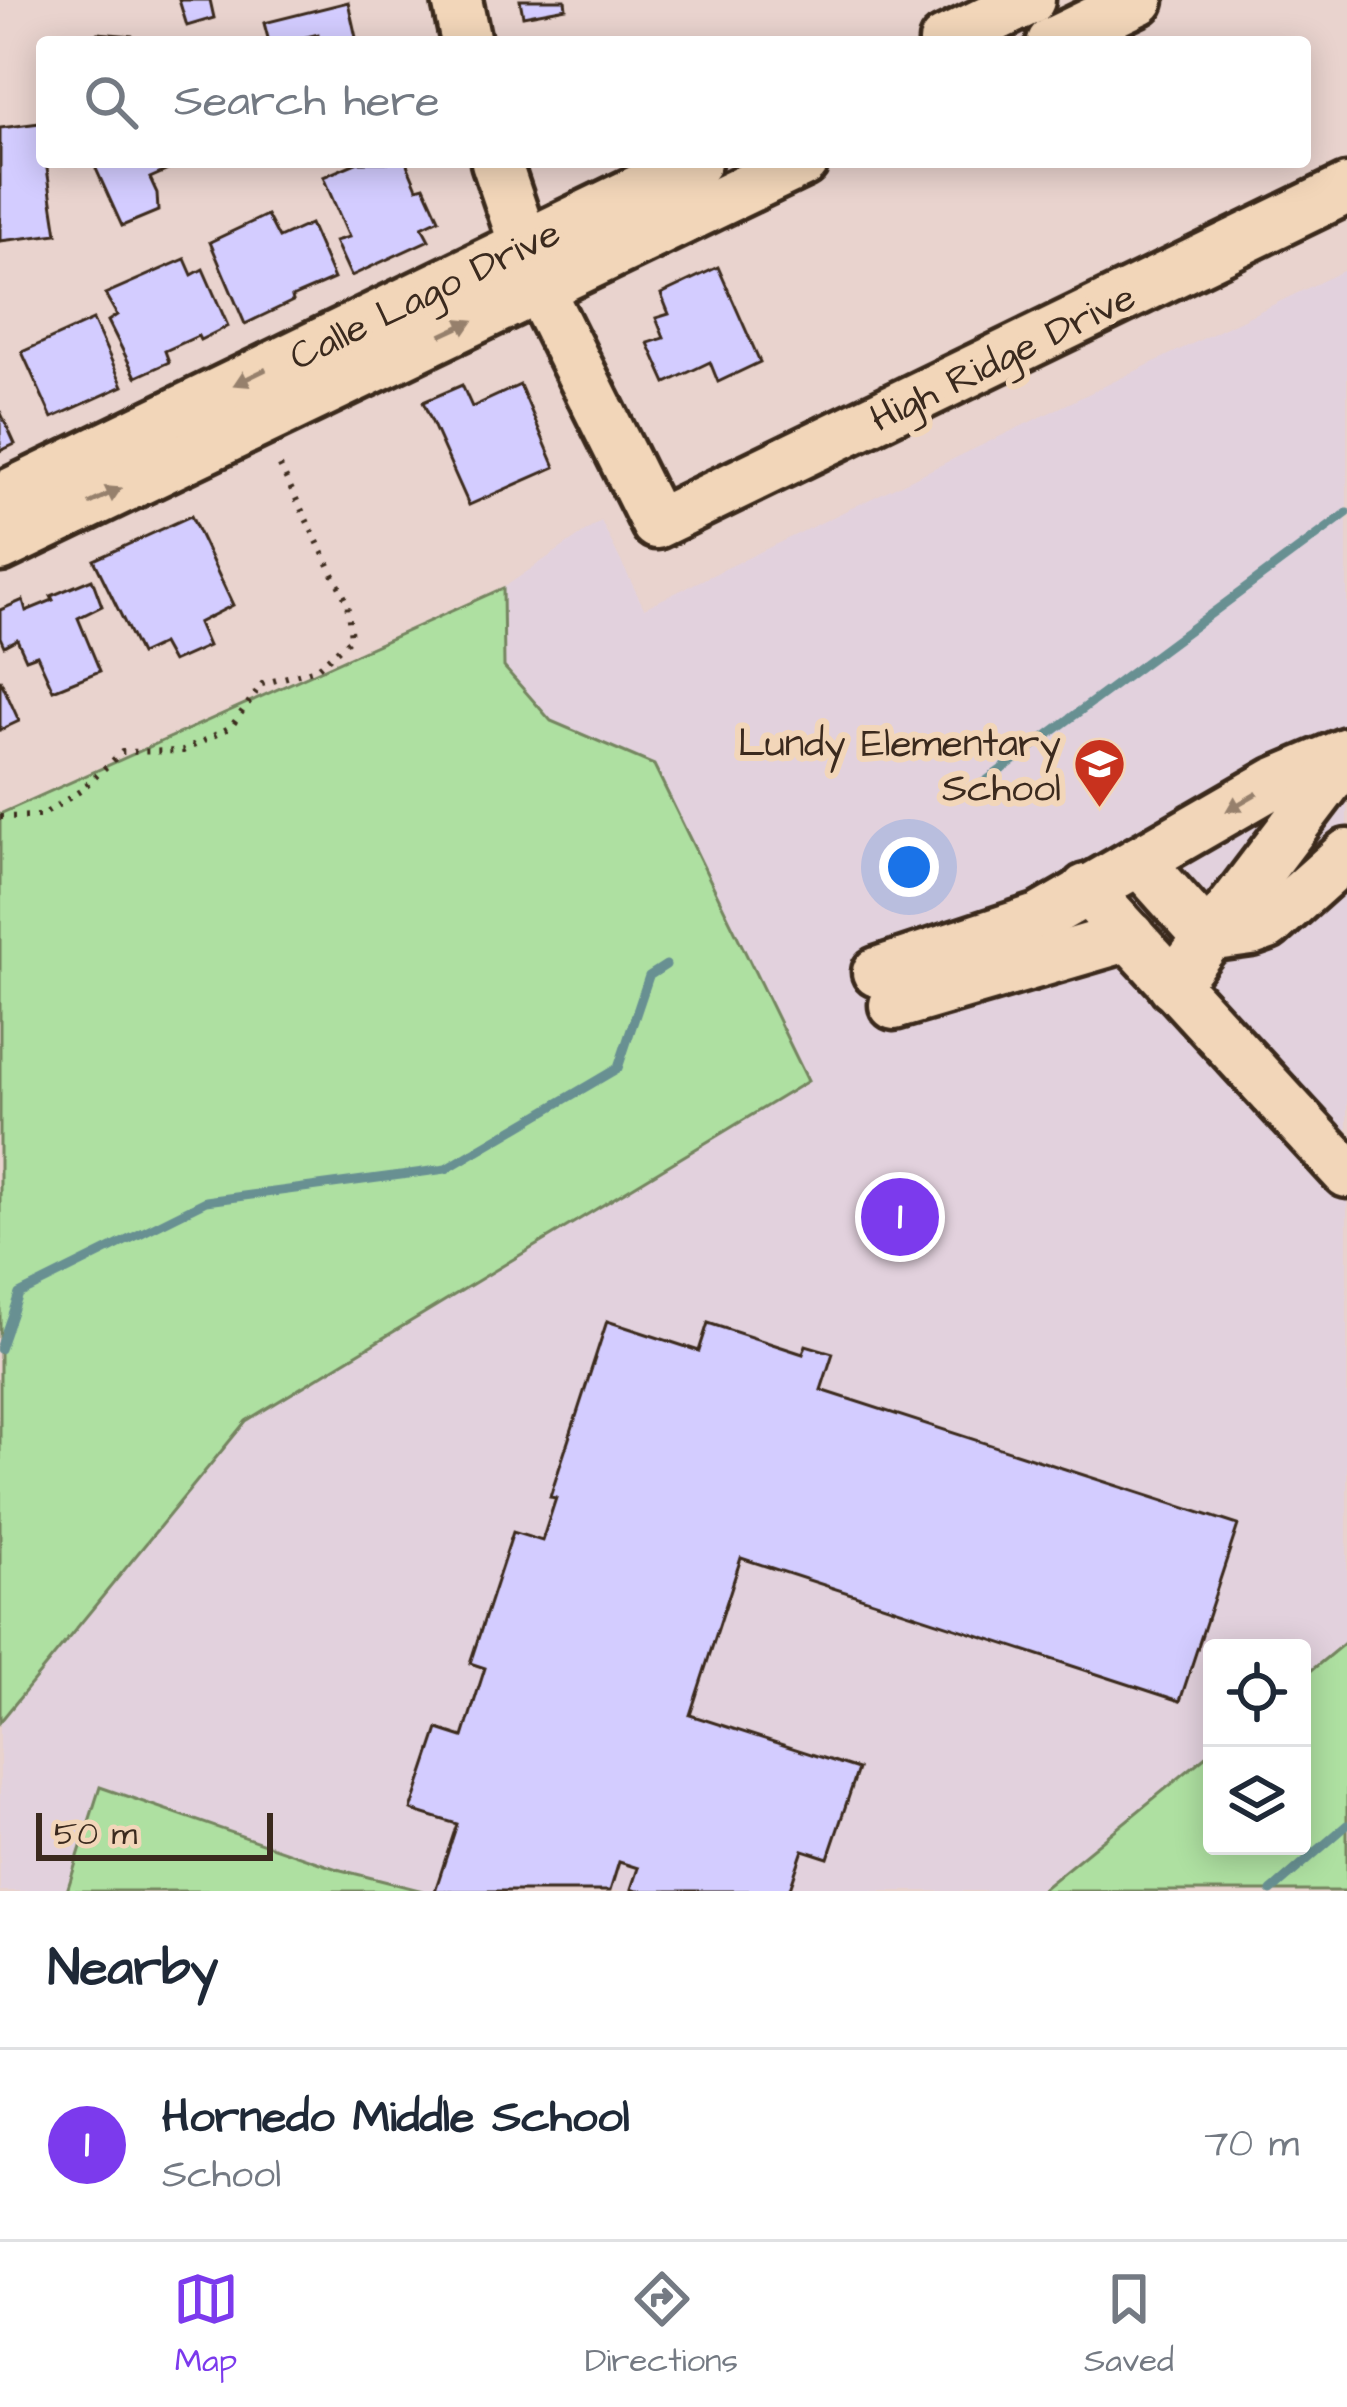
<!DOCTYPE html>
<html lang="en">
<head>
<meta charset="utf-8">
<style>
	:root { --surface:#fff; --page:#f2f2f3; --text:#1f2937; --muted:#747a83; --line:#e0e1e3; --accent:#7c3aed }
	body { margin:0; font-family:"Architects Daughter",sans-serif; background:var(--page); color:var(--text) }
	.controls { position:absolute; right:36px; bottom:36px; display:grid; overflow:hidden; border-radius:12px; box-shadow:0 6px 30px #0003 }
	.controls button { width:108px; height:108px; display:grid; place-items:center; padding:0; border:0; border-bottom:3px solid var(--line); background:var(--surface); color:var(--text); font:60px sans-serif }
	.scale { position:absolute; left:36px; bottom:30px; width:237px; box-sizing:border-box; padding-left:12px; border:6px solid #3b2a1e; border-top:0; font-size:33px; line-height:42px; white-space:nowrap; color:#3b2a1e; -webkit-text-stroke:9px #f2d6b9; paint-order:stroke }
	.you { position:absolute; left:909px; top:867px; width:42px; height:42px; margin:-30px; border:9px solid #fff; border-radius:50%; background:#1a73e8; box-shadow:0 0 0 18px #1a73e833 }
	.badge { display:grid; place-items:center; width:78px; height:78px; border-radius:50%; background:var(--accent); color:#fff; font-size:39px; font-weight:700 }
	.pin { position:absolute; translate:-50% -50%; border:6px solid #fff; box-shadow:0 3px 12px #0006 }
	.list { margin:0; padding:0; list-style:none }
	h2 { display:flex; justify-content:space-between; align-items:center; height:156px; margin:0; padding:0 48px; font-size:51px }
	h2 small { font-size:39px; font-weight:400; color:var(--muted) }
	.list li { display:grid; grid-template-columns:78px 1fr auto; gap:36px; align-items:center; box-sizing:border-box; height:192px; padding:0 48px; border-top:3px solid var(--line) }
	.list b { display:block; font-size:45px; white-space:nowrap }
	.list p { margin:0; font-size:39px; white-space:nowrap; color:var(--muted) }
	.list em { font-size:39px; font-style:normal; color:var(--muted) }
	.icon { flex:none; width:66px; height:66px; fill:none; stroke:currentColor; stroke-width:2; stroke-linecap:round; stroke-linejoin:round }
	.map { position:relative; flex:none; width:1347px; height:1891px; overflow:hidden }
	.search { position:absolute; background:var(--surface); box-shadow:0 6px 30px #0003; left:36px; right:36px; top:36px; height:132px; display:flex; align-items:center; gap:30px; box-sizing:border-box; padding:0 42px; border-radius:12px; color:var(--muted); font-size:45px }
	.sheet { height:348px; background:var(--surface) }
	nav { display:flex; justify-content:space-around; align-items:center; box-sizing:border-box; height:168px; border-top:3px solid var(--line); background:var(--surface); font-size:33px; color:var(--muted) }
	nav a { display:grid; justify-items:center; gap:6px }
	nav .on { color:var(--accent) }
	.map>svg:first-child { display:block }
	.built { fill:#e2d1dd }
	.green { fill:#aee0a1; stroke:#748560; stroke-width:3 }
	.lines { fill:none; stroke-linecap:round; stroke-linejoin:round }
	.stream { stroke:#679092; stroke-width:9 }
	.building { fill:#d3ccff; stroke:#3b2a1e; stroke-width:3 }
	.minor-casing { stroke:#3b2a1e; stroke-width:57 }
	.path { stroke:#3b2a1e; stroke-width:6; stroke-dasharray:3 9; stroke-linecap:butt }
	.minor { stroke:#f2d6b9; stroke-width:48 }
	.oneway { fill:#96806c }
	.labels { text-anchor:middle; stroke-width:12; stroke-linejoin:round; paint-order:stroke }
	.street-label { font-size:39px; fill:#3b2a1e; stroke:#f2d6b9 }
	.poi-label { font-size:39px; fill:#3b2a1e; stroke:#f2d6b9; text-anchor:end }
</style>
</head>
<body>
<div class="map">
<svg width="1347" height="1891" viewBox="0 0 1347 1891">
	<rect width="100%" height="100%" fill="#e9d3ce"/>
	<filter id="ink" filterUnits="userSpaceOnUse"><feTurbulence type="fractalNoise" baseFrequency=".00833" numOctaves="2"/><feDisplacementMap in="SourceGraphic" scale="24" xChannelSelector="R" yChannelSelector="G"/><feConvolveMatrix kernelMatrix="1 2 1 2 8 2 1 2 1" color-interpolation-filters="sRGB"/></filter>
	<g filter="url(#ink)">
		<polygon class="built" points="1347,269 1347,1641 1302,1678 1302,1648 1212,1648 1212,1751 1040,1891 0,1891 0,1722 246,1421 808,1081 654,766 551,721 504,667 503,588 601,521 644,608"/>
		<g class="green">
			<polygon points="503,588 504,667 551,721 654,765 808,1081 246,1421 0,1722 0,814"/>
			<polygon points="1347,1641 1347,1891 1040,1891 1212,1751 1212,1846 1302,1846 1302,1678"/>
			<polygon points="100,1787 337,1869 423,1891 67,1891"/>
		</g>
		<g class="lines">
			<g class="stream">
				<polyline points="975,789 1347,513"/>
				<polyline points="0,1349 19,1294 206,1201 446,1169 618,1068 649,976 666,965"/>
				<polyline points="1271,1891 1347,1825"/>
			</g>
		</g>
		<g class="building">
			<polygon points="179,0 210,0 214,18 187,26"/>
			<polygon points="520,0 565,0 566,8 523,16"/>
			<polygon points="348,2 357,42 319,42 318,34 286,42 269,42 264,23"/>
			<polygon points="98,33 132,36 135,42 98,42"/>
			<polygon points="40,123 42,162 46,162 57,234 0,241 0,128"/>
			<polygon points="93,162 170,162 170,169 150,178 157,193 158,211 122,226"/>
			<polygon points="358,162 406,162 417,188 424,186 439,219 422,227 429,240 351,276 335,241 349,237 323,177"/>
			<polygon points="267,215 279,238 310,224 334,279 292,297 293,301 245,324 210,242"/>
			<polygon points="185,259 192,275 203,269 228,326 200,340 198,336 165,351 169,362 136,377 108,321 117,315 105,294"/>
			<polygon points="718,267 760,362 718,382 710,362 666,383 648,343 664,338 656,318 669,314 661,294"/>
			<polygon points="93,320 123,386 52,418 22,352"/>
			<polygon points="462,385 472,407 520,385 555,467 469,505 423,402"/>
			<polygon points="0,411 15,444 0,451"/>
			<polygon points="191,516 233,605 198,623 208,646 172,662 162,644 140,654 94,560"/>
			<polygon points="92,579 102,606 78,618 100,671 53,690 37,655 26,659 17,639 4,646 0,637 0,610 23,600 26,611 53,600 51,596"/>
			<polygon points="0,679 19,721 0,730"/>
			<polygon points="607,1321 699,1351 708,1323 803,1354 806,1345 833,1353 821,1390 1238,1525 1180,1701 741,1558 690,1715 858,1769 828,1858 803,1850 789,1891 636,1891 631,1889 638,1868 619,1862 610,1891 435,1891 457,1824 411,1810 438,1729 463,1737 485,1668 470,1663 513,1532 542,1541 556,1498 550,1497"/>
		</g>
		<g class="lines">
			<defs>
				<g id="minor">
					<polyline points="457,0 466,42"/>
					<polyline points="944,42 1030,0"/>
					<polyline points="1052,42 1139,0"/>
					<polyline points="496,162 539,289 656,524 1347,189"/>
					<polyline points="0,498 696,162"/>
					<polyline points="0,547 803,162"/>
					<polyline points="1139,861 1207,937"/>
					<polyline points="1086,889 1347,1173"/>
					<polyline points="1207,937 1251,931 1268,925 1347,854"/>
					<polyline points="877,972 1040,918 1276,782 1347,752"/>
					<polyline points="1173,985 1347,756"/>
					<polyline points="894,1005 1130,936"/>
				</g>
			</defs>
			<use href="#minor" class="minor-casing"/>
			<polyline class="path" points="0,817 41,816 80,791 122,752 183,751 231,727 262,684 316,669 351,638 347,602 276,458"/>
			<use href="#minor" class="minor"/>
		</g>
		<defs><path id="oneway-solid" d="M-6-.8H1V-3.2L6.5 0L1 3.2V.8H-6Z" transform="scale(3)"/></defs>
		<g class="oneway">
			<use href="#oneway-solid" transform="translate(457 328) rotate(-25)"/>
			<use href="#oneway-solid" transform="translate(250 377) rotate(154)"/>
			<use href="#oneway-solid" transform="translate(105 496) rotate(-26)"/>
			<use href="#oneway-solid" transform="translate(1242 802) rotate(150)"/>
		</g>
	</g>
	<defs>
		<symbol id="school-pin" viewBox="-11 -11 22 30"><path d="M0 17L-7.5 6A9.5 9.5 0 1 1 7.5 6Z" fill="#c8321e" stroke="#f2d6b9"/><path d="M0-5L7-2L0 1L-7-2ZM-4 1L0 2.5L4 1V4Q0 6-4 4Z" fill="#fff"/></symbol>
	</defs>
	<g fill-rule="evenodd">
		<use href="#school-pin" x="1070" y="734" width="59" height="81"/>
	</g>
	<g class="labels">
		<g class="street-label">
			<text transform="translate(424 293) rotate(-26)" y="14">Calle Lago Drive</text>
			<text transform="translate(1002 356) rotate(-26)" y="14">High Ridge Drive</text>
		</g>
		<g class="poi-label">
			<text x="1061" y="756">Lundy Elementary<tspan x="1061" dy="45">School</tspan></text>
		</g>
	</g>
</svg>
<div class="controls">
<button><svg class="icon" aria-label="locate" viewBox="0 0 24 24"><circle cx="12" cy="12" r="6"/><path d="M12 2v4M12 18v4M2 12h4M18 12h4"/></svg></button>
<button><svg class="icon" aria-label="layers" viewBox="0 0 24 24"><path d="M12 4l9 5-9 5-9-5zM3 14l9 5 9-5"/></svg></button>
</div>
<div class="scale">50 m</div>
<div class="you"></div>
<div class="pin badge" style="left:900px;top:1217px">1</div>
<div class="search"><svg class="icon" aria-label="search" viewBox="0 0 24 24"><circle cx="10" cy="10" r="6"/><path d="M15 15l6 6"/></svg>Search here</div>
</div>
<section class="sheet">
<h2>Nearby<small></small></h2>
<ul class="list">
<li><span class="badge">1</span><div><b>Hornedo Middle School</b><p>School</p></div><em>70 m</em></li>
</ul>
</section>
<nav>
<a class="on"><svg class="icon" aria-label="map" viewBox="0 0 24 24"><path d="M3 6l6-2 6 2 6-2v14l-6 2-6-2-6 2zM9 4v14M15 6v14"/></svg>Map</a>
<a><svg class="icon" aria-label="directions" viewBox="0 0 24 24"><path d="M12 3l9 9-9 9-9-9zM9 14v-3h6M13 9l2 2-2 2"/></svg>Directions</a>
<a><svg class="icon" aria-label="saved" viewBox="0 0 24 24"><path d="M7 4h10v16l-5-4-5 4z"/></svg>Saved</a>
</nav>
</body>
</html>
